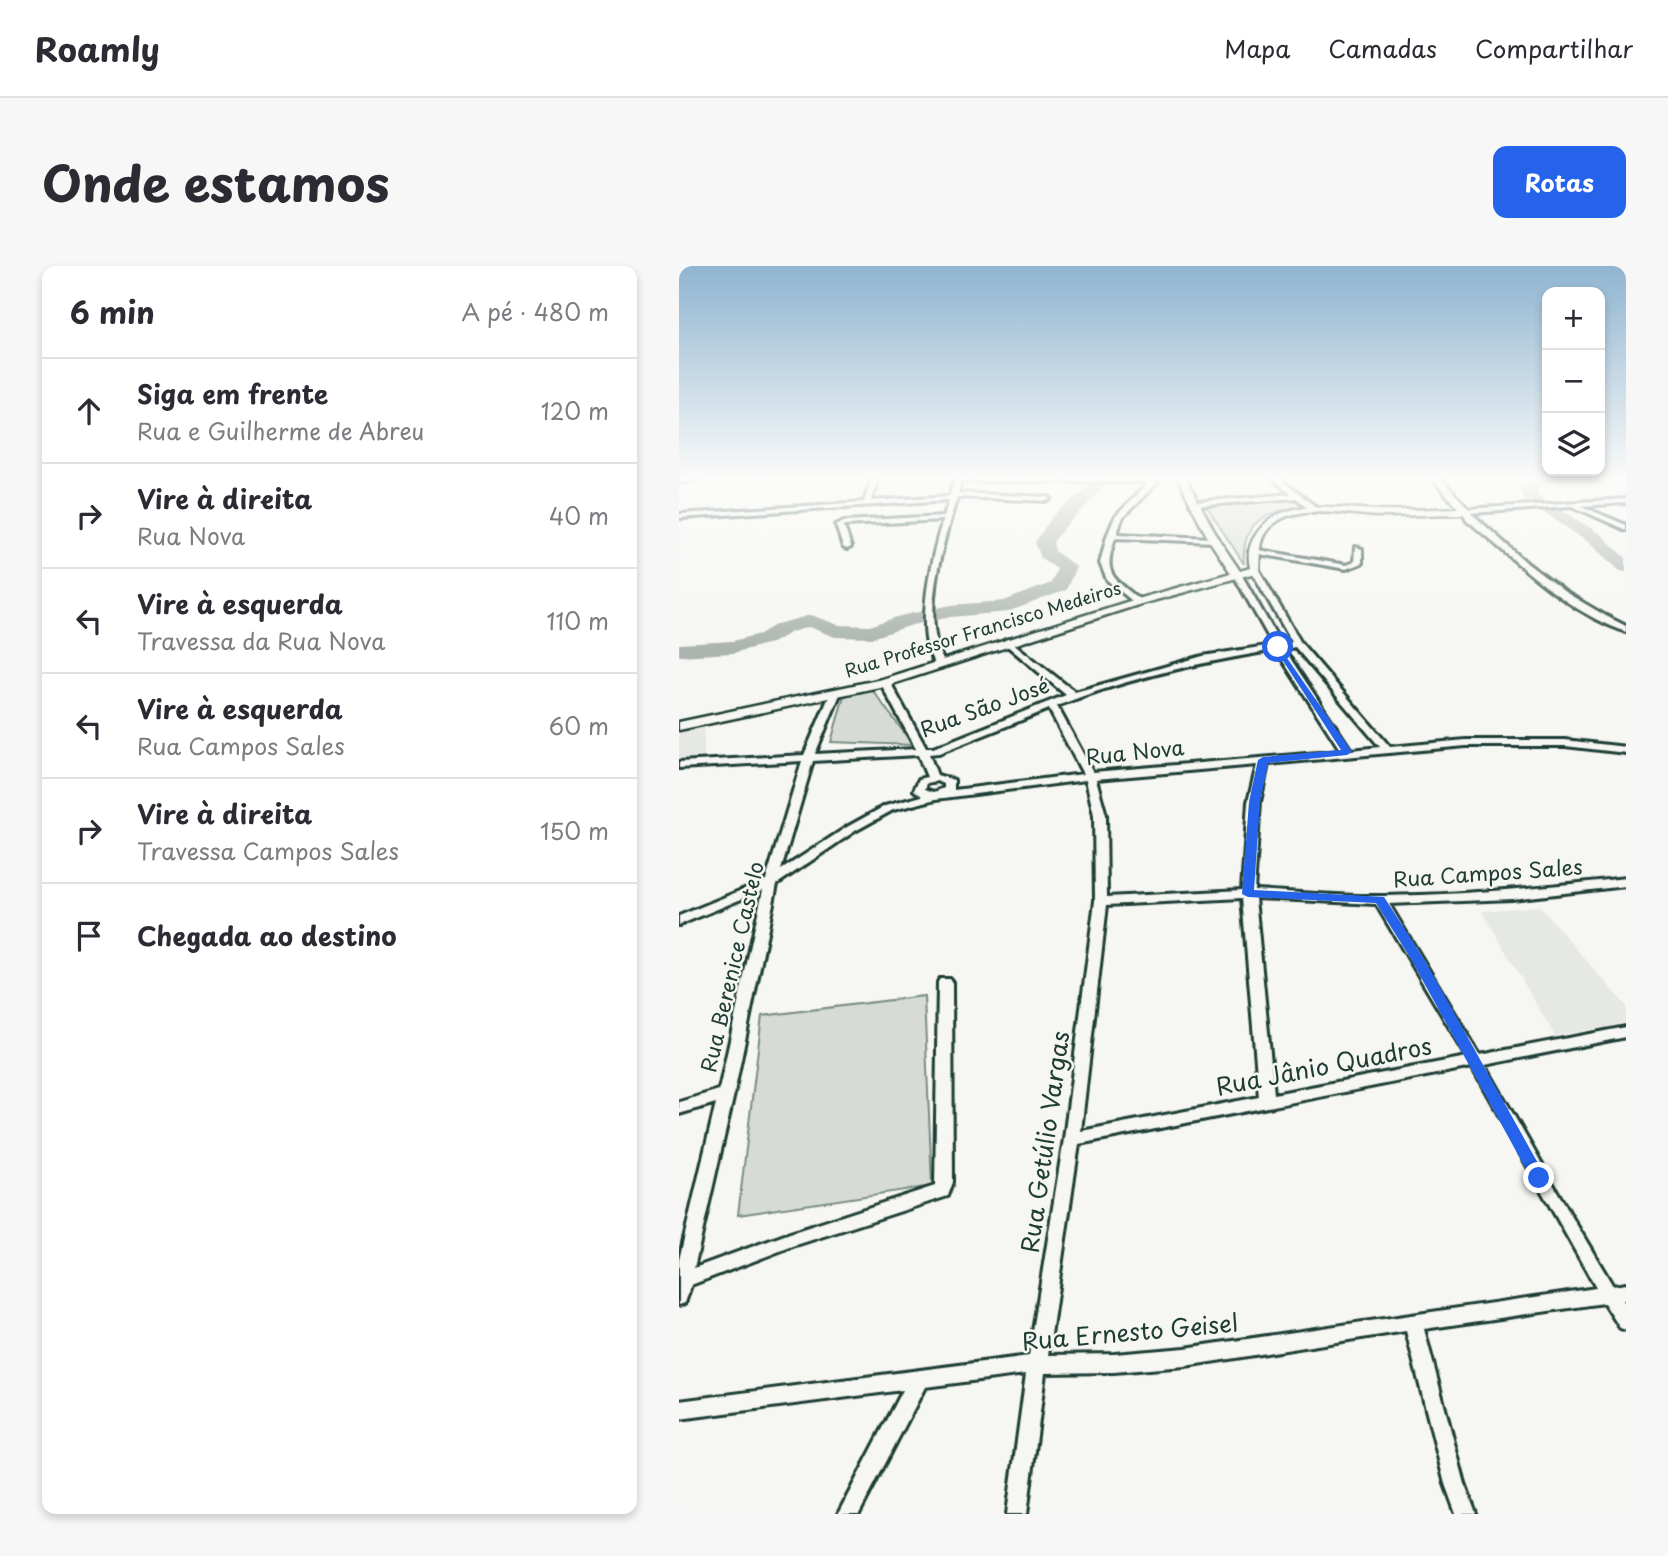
<!DOCTYPE html>
<html lang="pt">
<head>
<meta charset="utf-8">
<style>
	:root { --surface:#fff; --page:#f7f7f7; --text:#2b2b33; --muted:#7c7c81; --line:#e1e1e2; --accent:#2563eb }
	body { margin:0; font-family:"Playpen Sans",sans-serif; background:var(--page); color:var(--text) }
	.controls { position:absolute; right:21px; top:21px; display:grid; overflow:hidden; border-radius:14px; box-shadow:0 4px 10px #0003 }
	.controls button { width:63px; height:63px; display:grid; place-items:center; padding:0; border:0; border-bottom:2px solid var(--line); background:var(--surface); color:var(--text); font:35px sans-serif }
	.stop { position:absolute; width:21px; height:21px; margin:-16px; border:5px solid #2563eb; border-radius:50%; background:#fff }
	.stop.end { background:#2563eb; border-color:#fff; box-shadow:0 2px 7px #0008 }
	.list { margin:0; padding:0; list-style:none }
	h2 { display:flex; justify-content:space-between; align-items:center; height:91px; margin:0; padding:0 28px; font-size:30px }
	h2 small { font-size:23px; font-weight:400; color:var(--muted) }
	.list li { display:grid; grid-template-columns:46px 1fr auto; gap:21px; align-items:center; box-sizing:border-box; height:105px; padding:0 28px; border-top:2px solid var(--line) }
	.list b { display:block; font-size:26px; white-space:nowrap }
	.list p { margin:0; font-size:23px; white-space:nowrap; color:var(--muted) }
	.list em { font-size:23px; font-style:normal; color:var(--muted) }
	.icon { flex:none; width:38px; height:38px; fill:none; stroke:currentColor; stroke-width:2; stroke-linecap:round; stroke-linejoin:round }
	.map { position:relative; flex:none; width:947px; height:1248px; overflow:hidden; border-radius:14px }
	header { display:flex; align-items:center; gap:42px; box-sizing:border-box; height:98px; padding:0 35px; background:var(--surface); border-bottom:2px solid var(--line) }
	header strong { font-size:33px }
	nav { display:flex; gap:38px; margin-inline-start:auto; font-size:24px }
	.intro { display:flex; align-items:center; justify-content:space-between; box-sizing:border-box; height:168px; padding:0 42px }
	h1 { margin:0; font-size:49px }
	.button { padding:18px 32px; border-radius:14px; background:var(--accent); color:#fff; font-size:24px; font-weight:700 }
	main { display:flex; gap:42px; padding:0 42px }
	aside { flex:1; background:var(--surface); border-radius:14px; box-shadow:0 4px 10px #0003 }
	.map>svg:first-child { display:block }
	.built { fill:#e6e8e4 }
	.green { fill:#d6dbd6; stroke:#7a8c85; stroke-width:2 }
	.lines { fill:none; stroke-linecap:round; stroke-linejoin:round }
	.river { fill:#aab3ae; fill-rule:evenodd }
	.minor-casing { stroke:#1f3d34; stroke-width:6 }
	.tertiary-casing { stroke:#1f3d34; stroke-width:5 }
	.minor { fill:#f6f6f2; fill-rule:evenodd }
	.tertiary { fill:#f6f6f2; fill-rule:evenodd }
	.route { fill:#2563eb }
	.labels { text-anchor:middle; stroke-width:5; stroke-linejoin:round; paint-order:stroke }
	.far-street-label { font-size:18px; fill:#1f3d34; stroke:#f6f6f2 }
	.street-label { font-size:21px; fill:#1f3d34; stroke:#f6f6f2 }
	.near-street-label { font-size:24px; fill:#1f3d34; stroke:#f6f6f2 }
</style>
</head>
<body>
<header>
<strong>Roamly</strong>
<nav><a>Mapa</a><a>Camadas</a><a>Compartilhar</a></nav>
</header>
<div class="intro"><h1>Onde estamos</h1><a class="button">Rotas</a></div>
<main>
<aside>
<h2>6 min<small>A pé · 480 m</small></h2>
<ul class="list">
<li><svg class="icon" aria-label="ahead" viewBox="0 0 24 24"><path d="M12 20V5M6 11l6-6 6 6"/></svg><div><b>Siga em frente</b><p>Rua e Guilherme de Abreu</p></div><em>120 m</em></li>
<li><svg class="icon" aria-label="right" viewBox="0 0 24 24"><path d="M7 20v-9h11M14 6l5 5-5 5"/></svg><div><b>Vire à direita</b><p>Rua Nova</p></div><em>40 m</em></li>
<li><svg class="icon" aria-label="left" viewBox="0 0 24 24"><path d="M17 20v-9H6M10 6l-5 5 5 5"/></svg><div><b>Vire à esquerda</b><p>Travessa da Rua Nova</p></div><em>110 m</em></li>
<li><svg class="icon" aria-label="left" viewBox="0 0 24 24"><path d="M17 20v-9H6M10 6l-5 5 5 5"/></svg><div><b>Vire à esquerda</b><p>Rua Campos Sales</p></div><em>60 m</em></li>
<li><svg class="icon" aria-label="right" viewBox="0 0 24 24"><path d="M7 20v-9h11M14 6l5 5-5 5"/></svg><div><b>Vire à direita</b><p>Travessa Campos Sales</p></div><em>150 m</em></li>
<li><svg class="icon" aria-label="arrive" viewBox="0 0 24 24"><path d="M6 21V4h12l-3 4 3 4H6"/></svg><div><b>Chegada ao destino</b></div></li>
</ul>
</aside>
<div class="map">
<svg width="947" height="1248" viewBox="0 0 947 1248">
	<rect width="100%" height="100%" fill="#f6f6f2"/>
	<filter id="ink" filterUnits="userSpaceOnUse"><feTurbulence type="fractalNoise" baseFrequency=".0143" numOctaves="2"/><feDisplacementMap in="SourceGraphic" scale="14" xChannelSelector="R" yChannelSelector="G"/><feConvolveMatrix kernelMatrix="1 2 1 2 8 2 1 2 1" color-interpolation-filters="sRGB"/></filter>
	<g filter="url(#ink)">
		<g class="built">
			<polygon points="25,459 25,493 0,495 0,465"/>
			<polygon points="860,640 947,740 947,757 876,770 803,645"/>
		</g>
		<g class="green">
			<path d="M613 231 622 240C586 246 562 256 565 298L526 238Z"/>
			<polygon points="192,422 234,479 152,476 166,426"/>
			<polygon points="245,730 253,920 59,949 83,750"/>
		</g>
		<g class="lines">
			<g class="river">
				<path d="M412 211H428C416 238 390 252 374 276L376 285 397 301 387 324 328 346 272 351 233 359 193 372 156 371 130 361 112 366 95 376 54 387 0 390V378L54 375 81 368 98 358 132 349 159 359 191 360 221 350 272 339 325 335 372 317 378 303 362 292 356 276 373 251 406 224Z"/>
				<polygon points="855,211 874,211 857,223 858,228 865,233 866,238 875,239 921,268 947,292 947,306 941,305 909,276 863,245 862,240 853,239 844,233 841,221"/>
			</g>
			<defs>
				<g id="minor">
					<polygon points="16,211 34,211 0,217 0,213"/>
					<path d="M193 211H199L192 235 270 230 277 211H482L480 215 443 252 438 268 535 272 539 274 535 276 436 272C423 310 434 311 461 334V338L458 339 428 314 421 297 428 270 436 251 470 216 282 215 279 227 369 231 372 233 369 235 278 231C264 276 239 356 267 399L262 402C230 383 254 283 264 254L166 259 165 260 172 281 168 283 164 281 157 259 165 255 265 250 270 234 0 252V248L185 236Z"/>
					<polygon points="591,211 598,211 641,244 634,246 617,232 515,240 511,238 515,236 612,228"/>
					<path d="M947 233V237L902 240 947 259V264L893 240 792 247 849 298 886 326 927 350 947 360V366C885 345 837 294 788 254L783 245 787 243Z"/>
					<polygon points="676,281 683,283 683,297 667,303 574,287 570,285 574,283 667,299 675,296"/>
					<path d="M573 302 580 304 622 377 711 481 787 474H886L947 481V487L886 480H787L589 498 581 536 575 624C618 626 662 631 705 630 786 629 866 621 947 612V620L833 633 710 638 801 789 947 761V771L806 799 890 946 934 1020 947 1018V1034H943L947 1040V1064L941 1062 925 1037 745 1063 786 1218 797 1248H777L766 1218 727 1065 506 1100 435 1106 366 1107 348 1248H328L347 1108 246 1121 180 1248H159L224 1124 0 1153V1135L350 1090 385 873 416 635 415 549 407 514 257 533 214 544 176 565 98 618 55 828 15 1002 111 967 256 920 259 716 261 713H271L273 716 274 916 269 930 114 980 12 1019 6 1037 0 1039V994L37 837 0 848V836L40 824 84 624 0 659V650L87 614 123 495 0 502V496L125 489 152 426 157 423 162 426 136 488 237 483 201 416 206 413 211 416 247 482H254L387 429 326 378V374L329 373 396 426 524 390 594 379 554 308 558 306 562 308 602 378 613 376 572 304ZM616 381 701 481 672 484 605 383ZM597 384 662 485 414 506 378 440C448 412 522 396 597 384ZM370 443 404 508 275 524V514L258 509 250 488 260 487ZM239 489 248 511 240 513 235 524 243 530 206 540 168 561 102 604 134 495ZM578 499 569 536 563 624 428 631 427 549 417 513ZM258 515 265 518V522L255 526 246 523 248 517ZM563 632 580 831 402 865 428 639ZM576 632 697 638 788 791 595 828ZM793 801 917 1022 506 1082 435 1088 369 1089 400 878Z"/>
				</g>
				<path id="tertiary" d="M498 211H506L540 274 561 305 571 302C568 289 570 278 578 267 604 229 660 243 699 244 726 245 753 243 779 242L751 211H760L792 245 787 248C758 248 730 250 701 250 668 249 618 235 591 261 577 275 582 291 580 306L462 338 210 419 0 464V456L203 413 454 334 552 307 530 274Z"/>
			</defs>
			<use href="#minor" class="minor-casing"/>
			<use href="#tertiary" class="tertiary-casing"/>
			<use href="#minor" class="minor"/>
			<use href="#tertiary" class="tertiary"/>
		</g>
	</g>
	<linearGradient id="sky" x2="0" y2="1"><stop stop-color="#8fb4d1"/><stop offset="0.55" stop-color="#fbfbf9"/><stop offset="1" stop-color="#fbfbf9" stop-opacity="0"/></linearGradient>
	<rect width="947" height="386" fill="url(#sky)"/>
	<polygon class="route" points="599,379 673,486 668,489 589,497 581,536 575,624 705,631 745,693 865,908 867,912 865,916 854,916 732,693 697,637 569,631 563,628 570,536 579,494 584,491 662,484 595,381"/>
	<g class="labels">
		<g class="far-street-label">
			<text transform="translate(304 364) rotate(-17)" y="6">Rua Professor Francisco Medeiros</text>
		</g>
		<g class="street-label">
			<text transform="translate(306 442) rotate(-20)" y="7">Rua São José</text>
			<text transform="translate(456 487) rotate(-6)" y="7">Rua Nova</text>
			<text transform="translate(809 608) rotate(-4)" y="7">Rua Campos Sales</text>
			<text transform="translate(54 701) rotate(-77)" y="7">Rua Berenice Castelo</text>
		</g>
		<g class="near-street-label">
			<text transform="translate(645 801) rotate(-11)" y="8">Rua Jânio Quadros</text>
			<text transform="translate(367 876) rotate(-82)" y="8">Rua Getúlio Vargas</text>
			<text transform="translate(451 1067) rotate(-5)" y="8">Rua Ernesto Geisel</text>
		</g>
	</g>
</svg>
<div class="controls">
<button>+</button>
<button>−</button>
<button><svg class="icon" aria-label="layers" viewBox="0 0 24 24"><path d="M12 4l9 5-9 5-9-5zM3 14l9 5 9-5"/></svg></button>
</div>
<div class="stop" style="left:599px;top:381px"></div>
<div class="stop end" style="left:860px;top:912px"></div>
</div>
</main>
</body>
</html>
